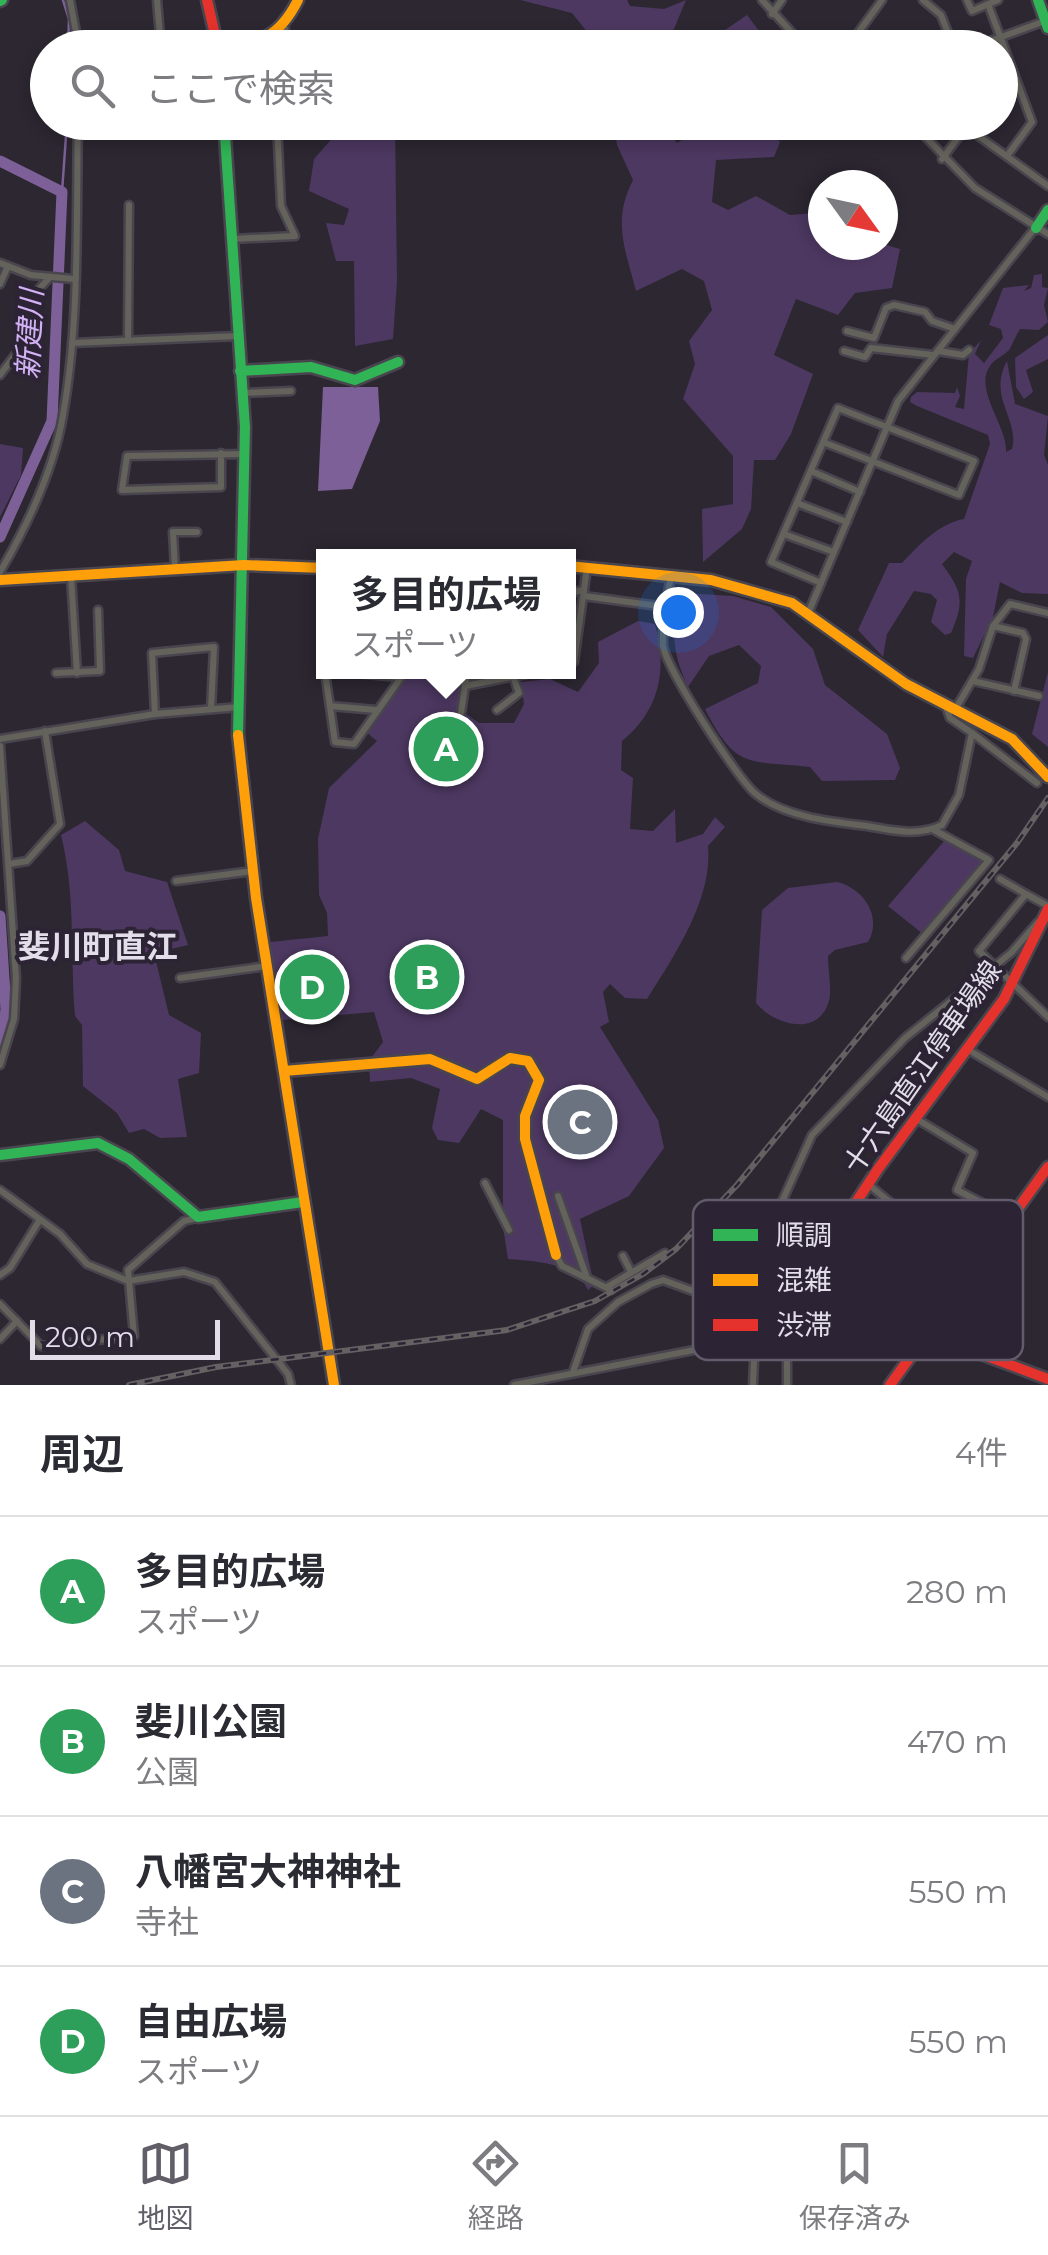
<!DOCTYPE html>
<html lang="ja">
<head>
<meta charset="utf-8">
<style>
	:root { --surface:#fff; --page:#f7f7f7; --text:#2b2b33; --muted:#7c7c81; --line:#e1e1e2; --accent:#615e68 }
	body { margin:0; font-family:Montserrat,"Noto Sans JP",sans-serif; background:var(--page); color:var(--text) }
	.compass { position:absolute; left:808px; top:170px; width:90px; height:90px; border-radius:50%; background:var(--surface); box-shadow:0 5px 15px #0003; rotate:123deg }
	.scale { position:absolute; left:30px; bottom:25px; width:190px; box-sizing:border-box; padding-left:10px; border:5px solid #e3dde9; border-top:0; font-size:28px; line-height:35px; white-space:nowrap; color:#e3dde9; -webkit-text-stroke:8px #2c2335; paint-order:stroke }
	.you { position:absolute; left:678px; top:612px; width:35px; height:35px; margin:-25px; border:8px solid #fff; border-radius:50%; background:#1a73e8; box-shadow:0 0 0 15px #1a73e833 }
	.badge { display:grid; place-items:center; width:65px; height:65px; border-radius:50%; background:var(--accent); color:#fff; font-size:32px; font-weight:700 }
	.pin { position:absolute; translate:-50% -50%; border:5px solid #fff; box-shadow:0 2px 10px #0006 }
	.popup { position:absolute; left:316px; top:549px; width:260px; height:130px; box-sizing:border-box; display:grid; place-content:center; border-radius:0px; background:var(--surface); filter:drop-shadow(0 2px 8px #0005); font-size:32px; white-space:nowrap; color:var(--muted) }
	.popup b { font-size:38px; color:var(--text) }
	.popup::after { content:''; position:absolute; left:50%; top:100%; margin-left:-20px; border:20px solid transparent; border-top-color:var(--surface) }
	.list { margin:0; padding:0; list-style:none }
	h2 { display:flex; justify-content:space-between; align-items:center; height:130px; margin:0; padding:0 40px; font-size:42px }
	h2 small { font-size:32px; font-weight:400; color:var(--muted) }
	.list li { display:grid; grid-template-columns:65px 1fr auto; gap:30px; align-items:center; box-sizing:border-box; height:150px; padding:0 40px; border-top:2px solid var(--line) }
	.list b { display:block; font-size:38px; white-space:nowrap }
	.list p { margin:0; font-size:32px; white-space:nowrap; color:var(--muted) }
	.list em { font-size:32px; font-style:normal; color:var(--muted) }
	.icon { flex:none; width:55px; height:55px; fill:none; stroke:currentColor; stroke-width:2; stroke-linecap:round; stroke-linejoin:round }
	.map { position:relative; flex:none; width:1048px; height:1385px; overflow:hidden }
	.search { position:absolute; background:var(--surface); box-shadow:0 5px 15px #0003; left:30px; right:30px; top:30px; height:110px; display:flex; align-items:center; gap:25px; box-sizing:border-box; padding:0 35px; border-radius:55px; color:var(--muted); font-size:38px }
	.sheet { height:730px; background:var(--surface) }
	nav { display:flex; justify-content:space-around; align-items:center; box-sizing:border-box; height:140px; border-top:2px solid var(--line); background:var(--surface); font-size:28px; color:var(--muted) }
	nav a { display:grid; justify-items:center; gap:5px }
	nav .on { color:var(--accent) }
	.map>svg:first-child { display:block }
	.green { fill:#4d3861 }
	.water { fill:#7c6097 }
	.lines { fill:none; stroke-linecap:round; stroke-linejoin:round }
	.stream { stroke:#7c6097; stroke-width:2.5 }
	.river { stroke:#7c6097; stroke-width:11 }
	.street-casing { stroke:#49454e; stroke-width:11 }
	.fast-casing { stroke:#49454e; stroke-width:15 }
	.slow-casing { stroke:#49454e; stroke-width:15 }
	.jam-casing { stroke:#49454e; stroke-width:15 }
	.street { stroke:#63625b; stroke-width:6 }
	.fast { stroke:#30b455; stroke-width:10 }
	.slow { stroke:#ff9f0a; stroke-width:10 }
	.jam { stroke:#e5322d; stroke-width:10 }
	.rail-casing { stroke:#636161; stroke-width:6 }
	.rail { stroke:#2c2335; stroke-width:2.5; stroke-dasharray:8; stroke-linecap:butt }
	.labels { text-anchor:middle; stroke-width:8; stroke-linejoin:round; paint-order:stroke }
	.street-label { font-size:28px; fill:#e3dde9; stroke:#2c2335 }
	.water-label { font-size:30px; font-style:italic; fill:#d2b1f4; stroke:#2c2335 }
	.quarter-label { font-size:32px; font-weight:bold; fill:#e3dde9; stroke:#2c2335 }
	.key { fill:#2c2335; stroke:#635b6b; stroke-width:2.5 }
	.key-label { font-size:28px; fill:#e3dde9 }
</style>
</head>
<body>
<div class="map">
<svg width="1048" height="1385" viewBox="0 0 1048 1385">
	<rect width="100%" height="100%" fill="#2c2731"/>
	<g class="green">
		<polygon points="520,0 627,0 630,6 664,9 686,0 674,29 656,47 600,48 572,13"/>
		<polygon points="747,15 760,32 759,47 700,47"/>
		<polygon points="333,123 395,123 397,281 393,339 355,346 354,261 336,261 326,223 344,225 349,209 309,191 314,159 335,135"/>
		<path d="M614 123H658L677 143 712 123H759L780 142 774 157 716 160 712 202 728 210 756 196 790 215 814 213 823 218V245L883 244 900 249 892 288 855 293 838 315 796 299 774 355 813 374 791 434 775 460H754L751 509 742 529 703 562 702 509 733 504V456L683 399 695 364 689 341 712 310 704 281 682 269 636 291C625 248 612 221 633 180L617 145Z"/>
		<path d="M1042 274V287L1048 288 1044 305 1048 322 1039 330 1020 329C1016 335 1013 344 1009 350 1004 356 994 359 990 366 973 389 1008 427 1006 452L1012 449C1020 419 987 398 1007 361L1015 404 1048 416 1044 455 1048 465V594L1022 593 1000 582 993 617 973 658 964 656 966 579 972 561 954 552 942 564C962 591 965 601 951 633L945 635 931 622 937 600 931 594 914 591 887 634 883 657 858 630 889 563H902C919 545 938 524 964 519L990 444 988 435 917 406 910 402 911 397 917 392 955 393 957 387 960 396 955 407 964 409 969 354 981 340 975 354 984 363 1003 338 1001 329 989 325 1003 288 1029 285 1024 291 1031 288 1034 275Z"/>
		<polygon points="1048,335 1048,359 1026,370 1033,392 1024,399 1016,387 1015,358"/>
		<polygon points="0,444 23,448 21,475 0,517"/>
		<path d="M683 593 733 596 771 607 813 649 825 685 887 734 900 768 895 780 822 781 810 767C747 760 736 770 705 709L758 683 761 666 739 645 709 656 688 687C672 652 670 630 683 593Z"/>
		<path d="M638 621 655 624C668 670 659 711 622 741L621 770 633 778 630 829 653 831 675 809 676 843 703 834 715 817 725 827 708 846C713 899 674 956 647 999L625 998 610 984 603 992 609 1022 600 1027 658 1120 664 1148 629 1196 580 1219 594 1285 588 1290C576 1263 535 1261 508 1259L503 1227V1120L481 1109 459 1143 438 1140 432 1128 440 1089 411 1078 370 1082 369 1061 383 1042 374 1012 282 1020 270 942 328 936 327 913 319 895 318 839 329 788 377 741 366 732 409 672H464L459 709 479 723H514L524 704 521 682 550 679 578 692 599 663 598 642Z"/>
		<polygon points="1048,672 1048,747 1032,734"/>
		<path d="M85 821 119 850 125 871 167 882 188 945 154 953 169 1015 201 1033 199 1073 178 1079 187 1137 160 1138 144 1129 129 1133 117 1113 83 1086 82 1025 75 1016C70 955 76 895 61 835Z"/>
		<polygon points="945,840 981,859 982,864 923,934 888,906"/>
		<path d="M837 882C863 888 883 916 868 942L835 950 828 956C828 968 831 985 830 996 823 1038 776 1027 756 1003L762 910 788 888Z"/>
	</g>
	<polygon class="water" points="323,387 378,387 380,421 352,489 318,491"/>
	<g class="lines">
		<g class="stream">
			<polyline points="63,0 69,19 68,48"/>
			<polyline points="62,192 67,122"/>
		</g>
		<g class="river">
			<polyline points="0,161 62,192 52,421 0,537"/>
			<polyline points="0,916 6,1010 0,1043"/>
		</g>
		<defs>
			<g id="street">
				<polyline points="70,0 79,48"/>
				<polyline points="157,0 161,48"/>
				<polyline points="762,0 806,48"/>
				<polyline points="923,0 941,15 954,48"/>
				<polyline points="967,0 972,11 998,0"/>
				<polyline points="988,4 1032,122 1007,156"/>
				<polyline points="772,14 782,0"/>
				<polyline points="282,48 285,29"/>
				<polyline points="847,48 882,0"/>
				<polyline points="900,48 901,48"/>
				<polyline points="971,48 1045,21"/>
				<polyline points="911,122 975,188 1048,234"/>
				<polyline points="968,122 966,127 1048,186"/>
				<polyline points="942,159 966,127"/>
				<polyline points="232,239 295,236 281,206 277,122"/>
				<polyline points="0,263 31,275 74,279"/>
				<polyline points="0,284 8,266"/>
				<polyline points="847,331 874,338 886,308 894,305 925,312 932,321 955,329"/>
				<polyline points="128,339 129,205"/>
				<polyline points="72,343 238,336"/>
				<polyline points="844,351 865,357 871,348 933,355"/>
				<polyline points="938,351 963,355 969,350"/>
				<polyline points="0,375 18,351 28,301 50,277"/>
				<polyline points="242,393 291,391"/>
				<polyline points="221,453 221,487 122,490 127,456 244,454"/>
				<polyline points="811,471 860,492"/>
				<polyline points="797,503 847,522"/>
				<polyline points="784,534 834,552"/>
				<polyline points="175,569 173,532 197,532"/>
				<path d="M0 572C27 526 54 468 63 415 80 320 76 219 78 122"/>
				<polyline points="71,576 77,673"/>
				<path d="M671 576C667 598 662 623 663 645 665 667 738 780 756 794 784 817 833 822 867 826 892 830 917 837 942 825L959 795 972 733 950 718 945 704"/>
				<polyline points="821,583 771,562 838,408 974,461 959,495 823,442"/>
				<polyline points="568,593 584,590"/>
				<polyline points="584,596 666,607"/>
				<polyline points="809,611 898,401 1035,228"/>
				<polyline points="993,626 1010,604 1048,613"/>
				<polyline points="568,665 574,662 587,567"/>
				<polyline points="325,672 335,742 354,744 405,672"/>
				<polyline points="345,672 399,677"/>
				<polyline points="467,672 465,686 537,672"/>
				<polyline points="56,673 100,671 98,610"/>
				<polyline points="973,681 1039,696"/>
				<polyline points="330,706 376,710"/>
				<polyline points="956,708 979,669 993,626 1023,633 1026,639 1014,691"/>
				<polyline points="497,710 519,693 513,676"/>
				<polyline points="461,713 465,686"/>
				<polyline points="155,714 152,653 214,647 211,709"/>
				<polyline points="972,733 1037,783"/>
				<polyline points="0,739 155,714 239,707"/>
				<polyline points="0,746 16,978 14,1019 0,1065"/>
				<polyline points="9,864 27,861 60,824 45,731"/>
				<polyline points="1000,879 1026,894"/>
				<polyline points="176,881 253,871"/>
				<polyline points="1048,906 1026,894 979,951 1048,1017"/>
				<polyline points="906,958 989,860 934,830"/>
				<polyline points="180,978 267,966"/>
				<polyline points="967,1049 1048,1097"/>
				<polyline points="915,1118 973,1153 957,1190 1009,1217"/>
				<polyline points="485,1183 509,1230"/>
				<polyline points="868,1184 921,1228"/>
				<polyline points="0,1190 60,1234 87,1264 128,1281 184,1272 215,1282 288,1374 291,1385"/>
				<polyline points="558,1196 587,1278"/>
				<polyline points="780,1206 844,1222"/>
				<polyline points="556,1255 562,1266 611,1290"/>
				<polyline points="623,1256 631,1272"/>
				<polyline points="0,1275 10,1268 39,1221"/>
				<polyline points="607,1287 665,1253"/>
				<polyline points="0,1304 41,1346 134,1336 128,1270 184,1221 197,1218"/>
				<path d="M850 1305C880 1261 890 1241 941 1222"/>
				<polyline points="0,1339 17,1321"/>
				<polyline points="573,1372 588,1329 618,1302 651,1284 663,1280 704,1295 777,1287 810,1290 787,1332 787,1385"/>
				<polyline points="514,1385 787,1332"/>
				<polyline points="753,1385 757,1289 780,1206 812,1135 905,1038 1011,953 1038,922"/>
			</g>
			<g id="fast">
				<polyline points="1038,0 1048,28"/>
				<polyline points="0,1 2,0"/>
				<polyline points="224,122 245,427 238,735"/>
				<polyline points="1036,228 1048,210"/>
				<polyline points="240,371 311,367 355,380 398,362"/>
				<polyline points="0,1155 98,1143 129,1159 198,1217 303,1202"/>
			</g>
			<g id="slow">
				<path d="M218 47C259 44 279 38 298 0"/>
				<polyline points="568,566 711,580 792,603 906,684 1012,739 1048,777"/>
				<polyline points="0,580 244,565 324,568"/>
				<polyline points="238,735 256,898 334,1385"/>
				<polyline points="284,1071 430,1059 477,1079 510,1058 528,1061 539,1080 525,1116 525,1139 556,1255"/>
			</g>
			<g id="jam">
				<polyline points="207,0 218,48"/>
				<polyline points="1048,909 1004,999 878,1169 845,1219 810,1290 1048,1379"/>
				<polyline points="890,1385 1048,1167"/>
			</g>
		</defs>
		<use href="#street" class="street-casing"/>
		<use href="#fast" class="fast-casing"/>
		<use href="#slow" class="slow-casing"/>
		<use href="#jam" class="jam-casing"/>
		<use href="#street" class="street"/>
		<use href="#fast" class="fast"/>
		<use href="#slow" class="slow"/>
		<use href="#jam" class="jam"/>
		<defs>
			<polyline id="rail" points="129,1385 216,1367 507,1330 595,1301 643,1274 676,1249 737,1185 1017,843 1048,798"/>
		</defs>
		<use href="#rail" class="rail-casing"/>
		<use href="#rail" class="rail"/>
	</g>
	<g class="labels">
		<g class="street-label">
			<text transform="translate(922 1067) rotate(-55)" y="10">十六島直江停車場線</text>
		</g>
		<g class="water-label">
			<text transform="translate(30 334) rotate(-87)" y="10">新建川</text>
		</g>
		<g class="quarter-label">
			<text x="98" y="958">斐川町直江</text>
		</g>
	</g>
	<rect x="693" y="1200" width="330" height="160" rx="15" class="key"/>
	<rect x="713" y="1229" width="45" height="12" fill="#30b455"/>
	<rect x="713" y="1274" width="45" height="12" fill="#ff9f0a"/>
	<rect x="713" y="1319" width="45" height="12" fill="#e5322d"/>
	<g class="key-label">
		<text x="776" y="1245">順調</text>
		<text x="776" y="1290">混雑</text>
		<text x="776" y="1335">渋滞</text>
	</g>
</svg>
<svg class="compass" viewBox="-18 -18 36 36"><path d="M0-13l5 13h-10z" fill="#e53935"/><path d="M0 13l5-13h-10z" fill="#7c7c81"/></svg>
<div class="scale">200 m</div>
<div class="you"></div>
<div class="pin badge" style="left:446px;top:749px;background:#2e9e5b">A</div>
<div class="popup"><b>多目的広場</b>スポーツ</div>
<div class="pin badge" style="left:427px;top:977px;background:#2e9e5b">B</div>
<div class="pin badge" style="left:580px;top:1122px;background:#6b7280">C</div>
<div class="pin badge" style="left:312px;top:987px;background:#2e9e5b">D</div>
<div class="search"><svg class="icon" aria-label="search" viewBox="0 0 24 24"><circle cx="10" cy="10" r="6"/><path d="M15 15l6 6"/></svg>ここで検索</div>
</div>
<section class="sheet">
<h2>周辺<small>4件</small></h2>
<ul class="list">
<li><span class="badge" style="background:#2e9e5b">A</span><div><b>多目的広場</b><p>スポーツ</p></div><em>280 m</em></li>
<li><span class="badge" style="background:#2e9e5b">B</span><div><b>斐川公園</b><p>公園</p></div><em>470 m</em></li>
<li><span class="badge" style="background:#6b7280">C</span><div><b>八幡宮大神神社</b><p>寺社</p></div><em>550 m</em></li>
<li><span class="badge" style="background:#2e9e5b">D</span><div><b>自由広場</b><p>スポーツ</p></div><em>550 m</em></li>
</ul>
</section>
<nav>
<a class="on"><svg class="icon" aria-label="map" viewBox="0 0 24 24"><path d="M3 6l6-2 6 2 6-2v14l-6 2-6-2-6 2zM9 4v14M15 6v14"/></svg>地図</a>
<a><svg class="icon" aria-label="directions" viewBox="0 0 24 24"><path d="M12 3l9 9-9 9-9-9zM9 14v-3h6M13 9l2 2-2 2"/></svg>経路</a>
<a><svg class="icon" aria-label="saved" viewBox="0 0 24 24"><path d="M7 4h10v16l-5-4-5 4z"/></svg>保存済み</a>
</nav>
</body>
</html>
